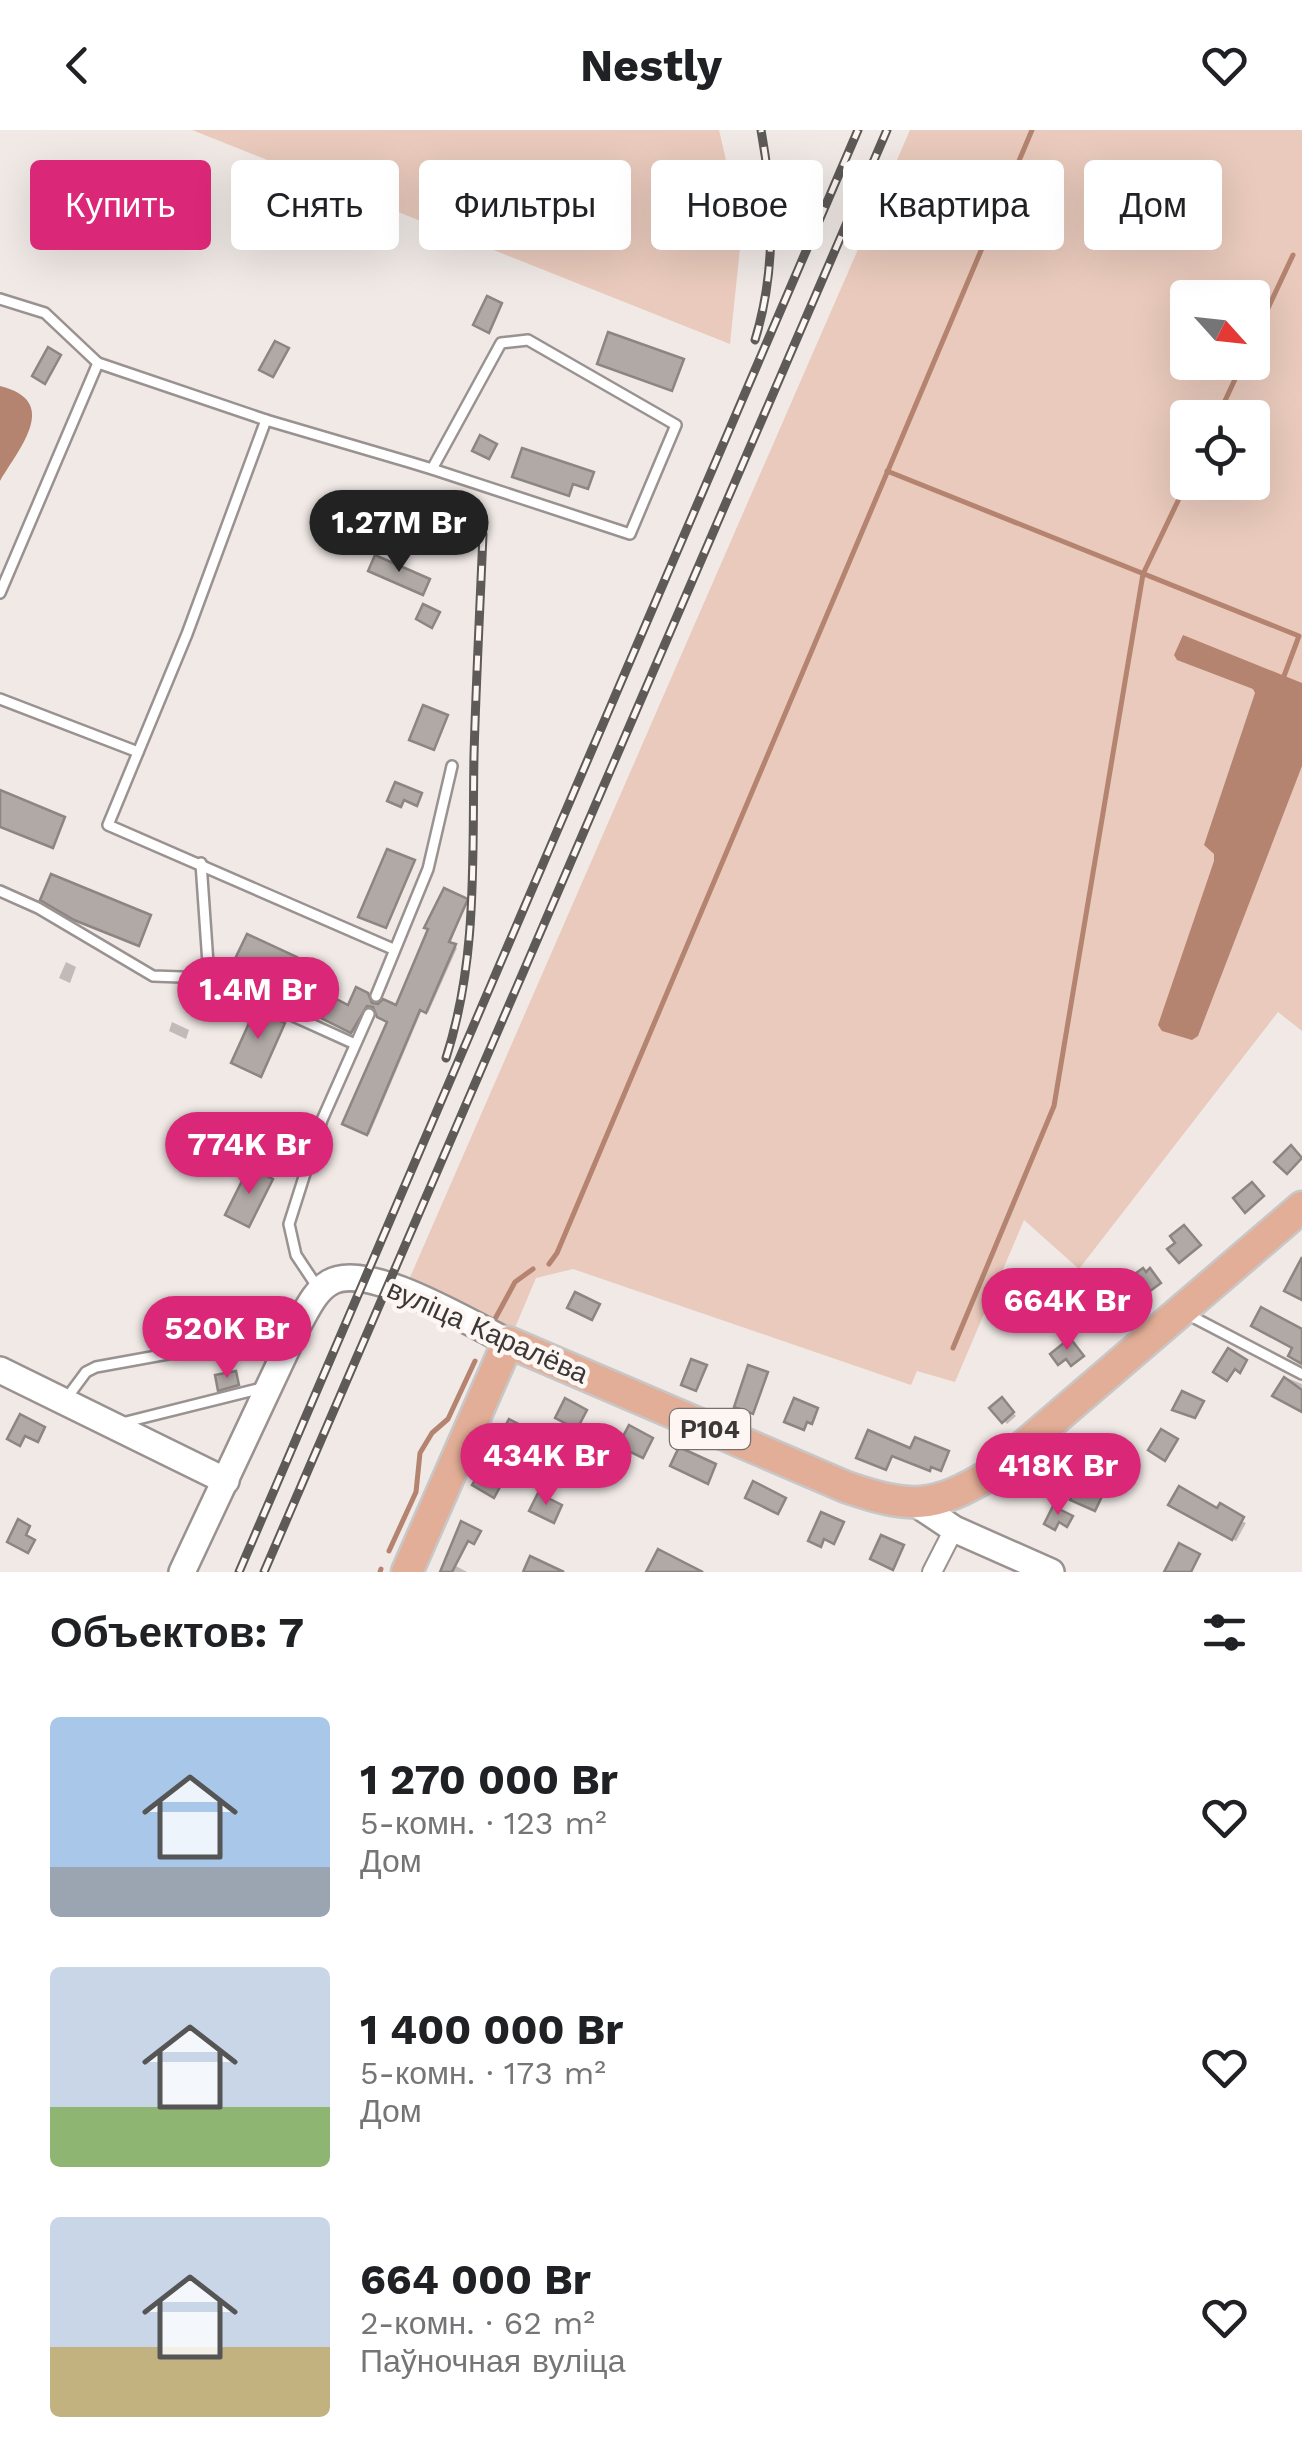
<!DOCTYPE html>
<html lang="ru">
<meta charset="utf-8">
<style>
body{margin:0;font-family:"Work Sans",sans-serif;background:#f2f2f2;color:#202124;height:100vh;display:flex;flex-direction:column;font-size:38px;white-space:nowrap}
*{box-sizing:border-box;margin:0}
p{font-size:32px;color:#757577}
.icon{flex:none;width:55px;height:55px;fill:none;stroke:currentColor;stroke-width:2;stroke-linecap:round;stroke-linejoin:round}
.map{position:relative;height:1442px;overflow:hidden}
.sheet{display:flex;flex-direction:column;background:#fff;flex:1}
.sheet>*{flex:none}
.hud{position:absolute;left:30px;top:30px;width:1242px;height:90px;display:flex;gap:20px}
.needle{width:65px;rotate:117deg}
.buttons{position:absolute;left:1170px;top:150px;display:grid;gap:20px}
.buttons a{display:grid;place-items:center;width:100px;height:100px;border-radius:10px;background:#fff;box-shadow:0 10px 40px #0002;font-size:50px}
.price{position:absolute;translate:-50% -85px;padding:0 22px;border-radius:35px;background:#db2777;color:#fff;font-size:32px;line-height:65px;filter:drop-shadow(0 2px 5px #0008)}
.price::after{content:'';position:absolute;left:50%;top:60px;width:30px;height:22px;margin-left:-15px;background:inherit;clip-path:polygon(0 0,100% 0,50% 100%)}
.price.selected{background:#222;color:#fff}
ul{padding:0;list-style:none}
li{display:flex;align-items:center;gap:30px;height:250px;padding:0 50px}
li span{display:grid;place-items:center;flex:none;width:280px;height:200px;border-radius:10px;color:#555}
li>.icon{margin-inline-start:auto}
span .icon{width:120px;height:120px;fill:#fffc;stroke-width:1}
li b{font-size:42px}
h2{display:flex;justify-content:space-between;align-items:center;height:120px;padding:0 50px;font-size:42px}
.tag{padding:0 35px;border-radius:10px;background:#fff;box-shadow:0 10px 40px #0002;font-size:35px;line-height:90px}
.tag.selected{background:#db2777;color:#fff}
header{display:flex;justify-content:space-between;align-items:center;height:130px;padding:0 50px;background:#fff;font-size:45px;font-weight:700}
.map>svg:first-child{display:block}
.green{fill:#e9cabc;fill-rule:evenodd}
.water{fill:#b48470}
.shadow{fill:#0003}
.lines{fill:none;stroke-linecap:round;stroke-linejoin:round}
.stream{stroke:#b48470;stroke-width:5}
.building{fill:#b0a9a6;stroke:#8c8582;stroke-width:2.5}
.lane-casing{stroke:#999290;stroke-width:14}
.street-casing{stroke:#999290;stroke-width:22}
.secondary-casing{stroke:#999290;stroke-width:30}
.primary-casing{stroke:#c8c7c7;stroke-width:35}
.lane{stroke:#fff;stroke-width:9}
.street{stroke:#fff;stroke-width:18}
.secondary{stroke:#fff;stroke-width:25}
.primary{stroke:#e3ae97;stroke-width:30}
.rail-casing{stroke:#5d5a58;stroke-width:9}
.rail{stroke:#fef6f3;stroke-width:5;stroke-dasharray:15;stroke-linecap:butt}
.labels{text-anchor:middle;stroke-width:9;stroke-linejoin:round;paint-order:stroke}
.shield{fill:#fef6f3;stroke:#76716f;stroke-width:2.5}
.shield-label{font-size:25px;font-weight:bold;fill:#3b3837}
.street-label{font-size:28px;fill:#3b3837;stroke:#fef6f3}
</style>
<header><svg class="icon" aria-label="back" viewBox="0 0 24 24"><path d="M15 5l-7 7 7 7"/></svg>Nestly<svg class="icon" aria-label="heart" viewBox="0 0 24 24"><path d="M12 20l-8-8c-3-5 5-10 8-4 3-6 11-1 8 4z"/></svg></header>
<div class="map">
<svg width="1302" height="1442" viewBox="0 0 1302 1442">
<rect width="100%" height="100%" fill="#f0e9e6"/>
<g class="green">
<polygon points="192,0 719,0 742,99 730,214"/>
<path d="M 910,0 L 1302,0 L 1302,901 L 1278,882 L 1079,1139 L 1024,1090 L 955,1252 L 917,1241 L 911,1255 L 573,1139 L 536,1148 L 514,1200 L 408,1152 ZM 1188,168 L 1252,168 L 1252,232 L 1188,232 ZM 1188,288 L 1252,288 L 1252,352 L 1188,352 Z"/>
</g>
<g class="water">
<path d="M 0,256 C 61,271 20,317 0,351 Z"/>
<polygon points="1183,505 1302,553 1302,636 1198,906 1192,910 1162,901 1158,895 1214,731 1214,724 1204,715 1255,563 1253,559 1177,530 1174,525"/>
</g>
<g class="shadow">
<polygon points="388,722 414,733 387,798 361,786"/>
<polygon points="467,771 450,814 457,818 428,883 422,880 369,1005 347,995 397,899 376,878 369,877 353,903 306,880 325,858 324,865 349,878 357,861 372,876 398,878"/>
<polygon points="66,832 76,837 70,853 59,848"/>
<polygon points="172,892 189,900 186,909 169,901"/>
<polygon points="1287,1248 1302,1254 1302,1279 1276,1266"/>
<polygon points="1001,1270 1016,1286 1007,1294 993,1278"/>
<polygon points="1174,1377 1218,1381 1246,1393 1236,1411"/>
<polygon points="463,1394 480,1404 475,1413 470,1410 456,1436 467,1442 442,1442"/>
</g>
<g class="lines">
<g class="stream">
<polyline points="1252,212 1293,125"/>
<polyline points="1217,288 1243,232"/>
<polyline points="887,341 1299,506 1284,546"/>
<polyline points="549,1134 557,1123 1032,0"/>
<polyline points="495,1189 515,1152 533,1139"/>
<polyline points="953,1218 1054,976 1143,444 1188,350"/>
<polyline points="389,1421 416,1362 420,1323 432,1303 448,1289 475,1231"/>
<polyline points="380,1442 381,1439"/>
</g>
</g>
<g class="building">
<polygon points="487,166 502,173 489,203 473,195"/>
<polygon points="608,202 684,229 672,261 597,234"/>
<polygon points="275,211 289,218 273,247 259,240"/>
<polygon points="48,217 61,225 45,254 32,246"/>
<polygon points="480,305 497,314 489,329 472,321"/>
<polygon points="522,318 594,342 588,359 573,354 569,366 512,347"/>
<polygon points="375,425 430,449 423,465 368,441"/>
<polygon points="423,474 440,482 432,498 416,489"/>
<polygon points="423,575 448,585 434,620 409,610"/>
<polygon points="395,652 422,663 417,676 404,670 401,677 387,671"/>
<polygon points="0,660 65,687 53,718 0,697"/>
<polygon points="387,719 415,730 386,798 358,787"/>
<polygon points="51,744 151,785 139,816 74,790 40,770"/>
<polygon points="444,758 468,769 449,812 456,814 426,883 420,880 367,1005 342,994 387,892 377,887 373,877 367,876 351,903 301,878 315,850 326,856 323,862 348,875 356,857 368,863 372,873 378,874 383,869 396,875 428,799 424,798"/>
<polygon points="247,804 297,827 284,856 233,833"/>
<polygon points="248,876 285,893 261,947 231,933 250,891 243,888"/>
<polygon points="1291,1015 1302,1028 1287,1044 1274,1032"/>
<polygon points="249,1037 273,1049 249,1097 225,1085"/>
<polygon points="1252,1052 1264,1066 1245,1083 1233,1068"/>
<polygon points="1184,1095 1201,1115 1179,1133 1167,1119 1175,1113 1170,1106"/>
<polygon points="1302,1127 1302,1170 1284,1161"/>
<polygon points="1143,1138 1146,1142 1150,1138 1161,1153 1142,1167 1131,1152 1135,1149 1132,1146"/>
<polygon points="575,1162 600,1174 592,1190 567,1178"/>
<polygon points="1110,1169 1122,1183 1105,1197 1093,1182"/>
<polygon points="1261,1177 1302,1199 1302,1234 1288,1226 1292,1218 1251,1196"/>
<polygon points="1070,1208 1084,1226 1071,1236 1066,1229 1058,1235 1050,1224"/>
<polygon points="1228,1218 1247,1230 1240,1243 1235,1239 1227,1251 1213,1242"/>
<polygon points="691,1229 707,1235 696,1261 681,1255"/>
<polygon points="748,1235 768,1242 753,1284 734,1277"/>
<polygon points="236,1241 239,1255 218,1261 215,1245"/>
<polygon points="1284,1247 1302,1260 1302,1282 1272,1266"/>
<polygon points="1182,1261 1204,1271 1195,1288 1172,1280"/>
<polygon points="1002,1267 1014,1282 1002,1293 989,1278"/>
<polygon points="565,1268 587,1280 577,1299 555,1288"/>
<polygon points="794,1268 818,1278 812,1294 807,1292 804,1300 784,1292"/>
<polygon points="20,1284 45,1297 38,1312 25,1306 20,1316 7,1309"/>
<polygon points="509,1289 534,1302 528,1314 519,1309 515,1316 499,1308"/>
<polygon points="629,1295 653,1308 643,1328 618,1316"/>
<polygon points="1161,1299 1178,1309 1165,1331 1148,1320"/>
<polygon points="868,1300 910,1318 915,1307 949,1321 941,1341 931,1337 930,1341 892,1326 886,1340 856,1328"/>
<polygon points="1098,1315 1120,1328 1095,1381 1070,1370"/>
<polygon points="679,1317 716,1334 708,1354 670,1336"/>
<polygon points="483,1337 497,1345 493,1350 501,1355 494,1368 472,1355"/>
<polygon points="753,1351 786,1368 778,1384 745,1368"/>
<polygon points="1179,1356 1217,1378 1220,1373 1244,1387 1232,1410 1168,1375"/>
<polygon points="538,1363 562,1375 554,1393 529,1381"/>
<polygon points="1053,1376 1073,1386 1067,1397 1059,1392 1055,1400 1044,1394"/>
<polygon points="821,1382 844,1392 834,1414 824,1409 821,1417 808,1411"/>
<polygon points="18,1389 30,1396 26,1405 35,1410 28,1423 7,1412"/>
<polygon points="461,1391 481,1401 474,1414 468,1411 452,1442 440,1442"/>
<polygon points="881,1405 904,1415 893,1440 870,1429"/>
<polygon points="1179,1413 1200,1424 1191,1442 1164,1442"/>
<polygon points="658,1419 703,1442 646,1442"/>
<polygon points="530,1426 564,1442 523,1442"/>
</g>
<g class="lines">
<defs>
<g id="lane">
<polyline points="0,169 45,183 98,233"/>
<polyline points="0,463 98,233 266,290"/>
<polyline points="0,569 138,622"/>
<polyline points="201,733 209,848 355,914"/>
<polyline points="0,761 38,778 153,846 209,848"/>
<polyline points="393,819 108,695 187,504 266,290 409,332 432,339 630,404 676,295 528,210 501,213 432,339"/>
<polyline points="376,866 428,739 452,636"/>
<polyline points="318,1158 296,1125 289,1094 322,990 369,884"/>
<polyline points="1185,1183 1302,1244"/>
<polyline points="66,1269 86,1242 96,1237 212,1216"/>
<polyline points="122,1293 262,1258"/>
</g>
<polyline id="street" points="932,1442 954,1399"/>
<g id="secondary">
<polyline points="0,1240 226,1351"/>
<polyline points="915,1373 954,1399 1051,1442"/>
<path d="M 182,1442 L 297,1197 C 306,1182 314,1162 329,1153 C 365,1129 471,1194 508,1212"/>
</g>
<path id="primary" d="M 407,1442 L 508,1212 L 846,1357 C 910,1379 933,1379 991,1344 L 1302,1077"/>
</defs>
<use href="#lane" class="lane-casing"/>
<use href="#street" class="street-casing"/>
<use href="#secondary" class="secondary-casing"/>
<use href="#primary" class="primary-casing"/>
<use href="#lane" class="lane"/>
<use href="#street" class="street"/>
<use href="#secondary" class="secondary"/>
<use href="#primary" class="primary"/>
<defs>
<g id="rail">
<path d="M 755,210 C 776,141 774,71 761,0"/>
<path d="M 446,928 C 478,829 472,728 474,625 C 476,552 480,478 483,404"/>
<polyline points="239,1442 858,0"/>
<polyline points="264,1442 887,0"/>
</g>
</defs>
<use href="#rail" class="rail-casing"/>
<use href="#rail" class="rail"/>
</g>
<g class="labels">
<rect class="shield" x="670" y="1279" width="80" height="40" rx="8"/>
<g class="shield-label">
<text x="710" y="1308">Р104</text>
</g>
<g class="street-label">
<text transform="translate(488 1201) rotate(24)" y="10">вуліца Каралёва</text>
</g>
</g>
</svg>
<div class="buttons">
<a><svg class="needle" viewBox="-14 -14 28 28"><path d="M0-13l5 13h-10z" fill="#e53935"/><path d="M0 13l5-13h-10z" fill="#757577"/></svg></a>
<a><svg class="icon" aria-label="locate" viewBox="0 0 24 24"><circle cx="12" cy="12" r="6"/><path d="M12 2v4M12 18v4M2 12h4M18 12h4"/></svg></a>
</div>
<b class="price selected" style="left:399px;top:445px">1.27M Br</b>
<b class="price" style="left:258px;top:912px">1.4M Br</b>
<b class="price" style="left:249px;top:1067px">774K Br</b>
<b class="price" style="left:1067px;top:1223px">664K Br</b>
<b class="price" style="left:227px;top:1251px">520K Br</b>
<b class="price" style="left:546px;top:1378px">434K Br</b>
<b class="price" style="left:1058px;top:1388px">418K Br</b>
<div class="hud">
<a class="tag selected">Купить</a>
<a class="tag">Снять</a>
<a class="tag">Фильтры</a>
<a class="tag">Новое</a>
<a class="tag">Квартира</a>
<a class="tag">Дом</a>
</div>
</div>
<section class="sheet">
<h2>Объектов: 7<svg class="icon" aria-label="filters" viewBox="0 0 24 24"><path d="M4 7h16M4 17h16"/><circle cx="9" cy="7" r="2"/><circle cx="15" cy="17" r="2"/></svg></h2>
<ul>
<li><span style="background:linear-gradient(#a9c7e8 75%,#9aa5b1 0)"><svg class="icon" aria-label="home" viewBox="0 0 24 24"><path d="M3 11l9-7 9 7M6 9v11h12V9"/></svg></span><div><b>1 270 000 Br</b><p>5-комн. · 123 m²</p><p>Дом</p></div><svg class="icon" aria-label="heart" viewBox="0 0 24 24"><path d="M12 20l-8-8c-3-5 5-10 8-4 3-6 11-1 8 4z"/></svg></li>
<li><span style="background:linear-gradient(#c9d6e8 70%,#8fb573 0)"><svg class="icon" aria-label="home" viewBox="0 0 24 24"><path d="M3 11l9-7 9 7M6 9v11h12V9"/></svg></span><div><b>1 400 000 Br</b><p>5-комн. · 173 m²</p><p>Дом</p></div><svg class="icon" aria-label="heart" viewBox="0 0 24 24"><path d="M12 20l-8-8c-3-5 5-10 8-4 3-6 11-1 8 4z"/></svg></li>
<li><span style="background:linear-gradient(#c9d6e8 65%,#c2b280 0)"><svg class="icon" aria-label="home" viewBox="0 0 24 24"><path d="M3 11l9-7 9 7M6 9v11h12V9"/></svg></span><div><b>664 000 Br</b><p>2-комн. · 62 m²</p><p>Паўночная вуліца</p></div><svg class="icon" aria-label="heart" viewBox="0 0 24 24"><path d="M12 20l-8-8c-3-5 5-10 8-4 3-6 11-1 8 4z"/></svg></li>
</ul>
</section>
